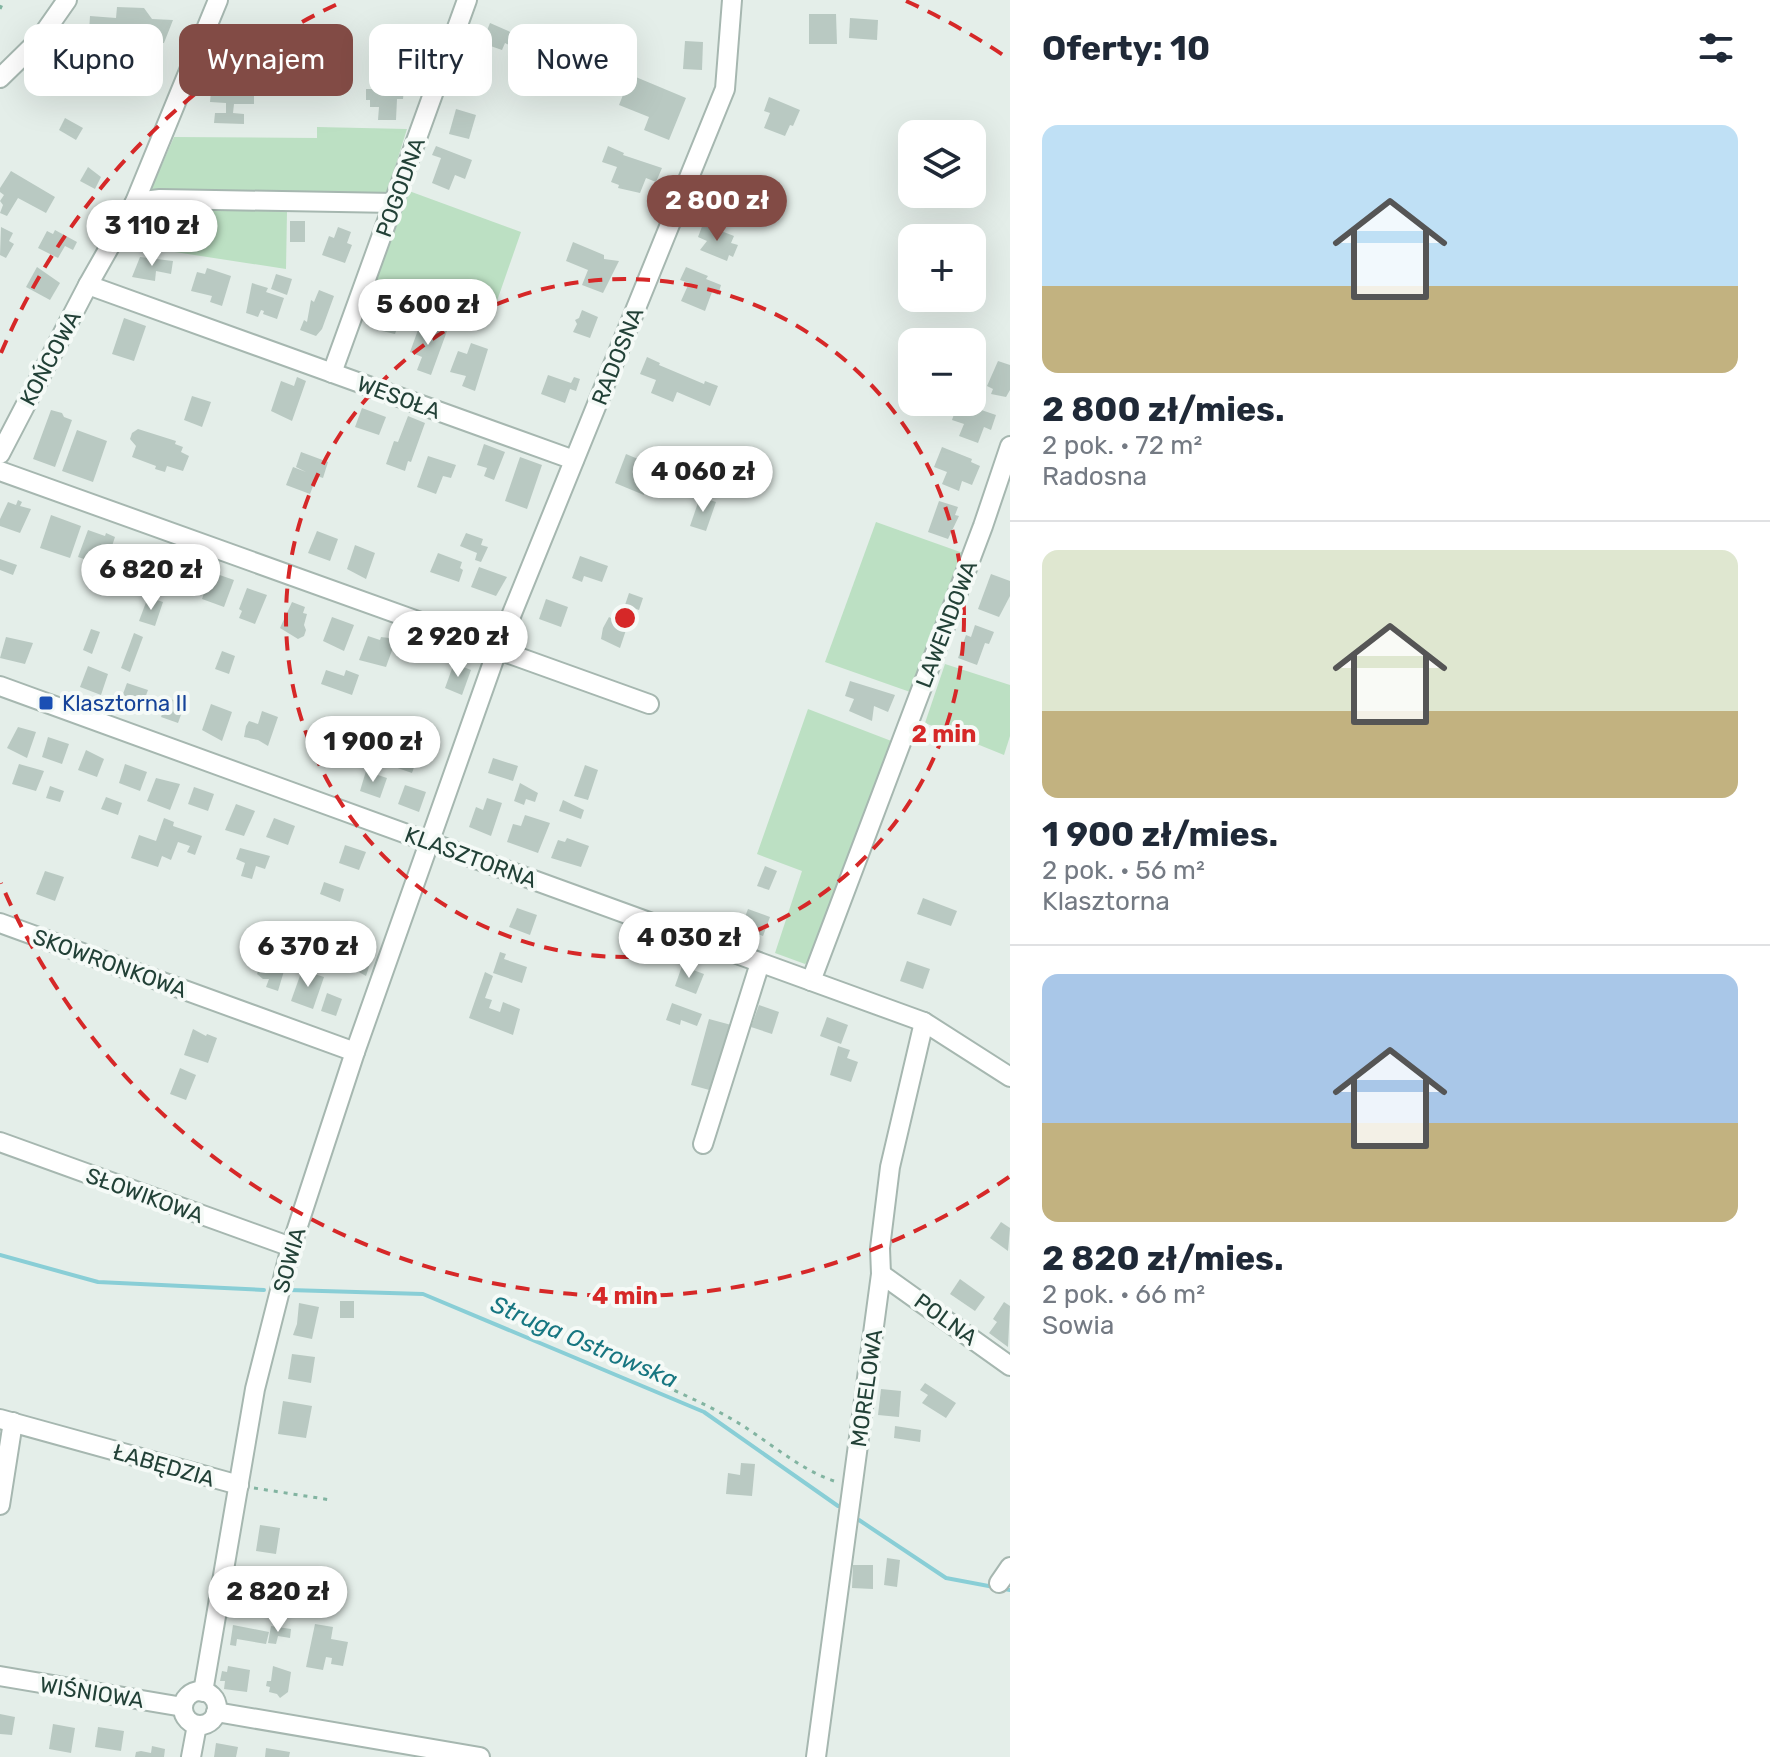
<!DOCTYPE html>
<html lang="pl">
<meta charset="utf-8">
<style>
body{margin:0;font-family:Rubik,sans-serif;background:#f6f6f7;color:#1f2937;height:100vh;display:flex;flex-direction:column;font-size:30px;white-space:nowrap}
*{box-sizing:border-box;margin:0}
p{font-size:26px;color:#747a83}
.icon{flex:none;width:44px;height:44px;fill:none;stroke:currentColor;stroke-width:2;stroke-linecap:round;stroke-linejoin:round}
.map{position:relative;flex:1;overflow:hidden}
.sheet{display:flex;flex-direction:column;background:#fff;width:760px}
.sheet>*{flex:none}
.guide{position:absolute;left:24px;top:24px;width:760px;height:72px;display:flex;gap:16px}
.buttons{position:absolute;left:898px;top:120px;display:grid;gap:16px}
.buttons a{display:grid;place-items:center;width:88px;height:88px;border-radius:16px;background:#fff;box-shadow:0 8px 32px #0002;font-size:40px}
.price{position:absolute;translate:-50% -68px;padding:0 18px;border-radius:28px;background:#fff;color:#222;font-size:26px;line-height:52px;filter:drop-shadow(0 2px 4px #0008)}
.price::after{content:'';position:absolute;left:50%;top:48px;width:24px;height:18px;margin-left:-12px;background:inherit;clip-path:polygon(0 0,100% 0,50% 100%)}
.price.current{background:#824b45;color:#fff}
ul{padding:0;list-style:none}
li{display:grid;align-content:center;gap:16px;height:424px;padding:0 32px}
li+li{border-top:2px solid #e0e1e3}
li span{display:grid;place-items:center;height:248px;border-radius:16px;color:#555}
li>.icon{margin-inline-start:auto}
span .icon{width:144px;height:144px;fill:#fffc;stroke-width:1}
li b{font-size:34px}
h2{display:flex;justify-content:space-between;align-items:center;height:96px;padding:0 32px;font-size:34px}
.tag{padding:0 28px;border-radius:16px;background:#fff;box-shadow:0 8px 32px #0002;font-size:28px;line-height:72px}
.tag.current{background:#824b45;color:#fff}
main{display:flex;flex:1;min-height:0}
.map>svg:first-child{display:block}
.green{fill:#bce0c3}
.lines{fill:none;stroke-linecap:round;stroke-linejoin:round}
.stream{stroke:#89ced6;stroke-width:4}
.building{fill:#b9c9c2}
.minor-casing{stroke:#a6b7b0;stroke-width:22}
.path{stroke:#82b4a1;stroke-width:3;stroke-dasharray:4 6;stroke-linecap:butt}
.minor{stroke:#fff;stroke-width:18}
.ring{fill:none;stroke:#d62828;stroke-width:4;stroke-dasharray:14 10}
.transit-dot{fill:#1a4fb4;stroke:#f5faf7;stroke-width:3}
.labels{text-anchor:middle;stroke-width:8;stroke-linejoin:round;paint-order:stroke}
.street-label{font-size:22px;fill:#224137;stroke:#f5faf7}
.transit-label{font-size:22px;fill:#164399;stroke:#f5faf7;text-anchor:start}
.water-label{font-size:24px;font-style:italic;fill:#177681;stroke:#f5faf7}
.centre{fill:#d62828;stroke:#f5faf7;stroke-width:4}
.ring-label{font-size:24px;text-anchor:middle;font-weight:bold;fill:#d62828;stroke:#f5faf7;stroke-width:8;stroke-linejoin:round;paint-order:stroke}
</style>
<main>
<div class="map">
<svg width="1010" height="1757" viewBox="0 0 1010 1757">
<rect width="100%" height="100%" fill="#e4eee9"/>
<g class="green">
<polygon points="317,127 407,129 386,196 149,194 174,137 317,138"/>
<polygon points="409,191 521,232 490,321 376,280"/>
<polygon points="164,207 287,211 286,269 129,245 145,214"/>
<polygon points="876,522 963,553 913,693 825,662"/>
<polygon points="945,664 1010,685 1010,736 1004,755 925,723"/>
<polygon points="808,709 894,742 811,959 805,964 775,953 802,871 757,854"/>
</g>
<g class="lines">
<g class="stream">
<polyline points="0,1255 98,1282 264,1290"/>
<polyline points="289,1290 423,1294 704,1412 838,1506"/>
<polyline points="859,1520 946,1578 1010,1590"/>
</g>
</g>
<g class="building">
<polygon points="117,7 144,8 152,19 173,20 164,43 151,43 148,61 125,59 125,44 91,40 88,46 90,16 116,18"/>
<polygon points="809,14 836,14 837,44 809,44"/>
<polygon points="850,18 878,20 877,40 849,38"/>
<polygon points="490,23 515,34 511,46 505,43 502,50 482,43"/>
<polygon points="685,41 703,42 702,70 683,69"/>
<polygon points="631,75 686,98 669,140 644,130 649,117 619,105"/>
<polygon points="366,89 404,89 403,99 397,99 396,120 378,120 379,107 370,107 370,100 366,100"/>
<polygon points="211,91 254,93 254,104 234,104 233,113 244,114 244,124 214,123 215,113 226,113 226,103 210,102"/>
<polygon points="769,97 800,110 793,126 790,125 785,136 764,128 770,113 764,111"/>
<polygon points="456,109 476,115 469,139 449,134"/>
<polygon points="65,118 83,128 76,140 59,130"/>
<polygon points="436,146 472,160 465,179 455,175 449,190 432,183 441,158 432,155"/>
<polygon points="608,146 624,153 623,155 662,168 656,182 646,178 640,193 618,188 619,185 611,182 617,167 602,162"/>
<polygon points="88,167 101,177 95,189 80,181"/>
<polygon points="11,171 55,197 46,213 18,198 7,216 0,213 3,205 0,201 4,195 0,192 0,188"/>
<polygon points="717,177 730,183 728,188 746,195 738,212 734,211 730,216 715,208 721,193 712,190"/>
<rect x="290" y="221" width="15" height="21"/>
<polygon points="703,224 734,236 731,243 738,245 733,257 729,255 727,261 700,250 707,241 698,237"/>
<polygon points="1,227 13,233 9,241 14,244 6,258 0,255"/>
<polygon points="338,227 351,232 347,243 352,245 345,263 322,255 329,236 334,238"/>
<polygon points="55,230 77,242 73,250 65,246 58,258 38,248 47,231 53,234"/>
<polygon points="573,242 604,255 604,259 619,261 603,293 582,285 588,270 566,261"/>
<polygon points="140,257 173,261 171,274 156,271 155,281 132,277"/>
<polygon points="37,267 60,283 50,300 26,287"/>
<polygon points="686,267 708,276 706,279 721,285 718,295 712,292 705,311 681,301 689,283 680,280"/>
<polygon points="207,268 231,276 222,306 210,302 212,296 191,291 197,272 205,274"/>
<polygon points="276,274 292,279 287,295 271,289"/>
<polygon points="252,283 268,288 266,292 284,298 277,319 263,314 264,311 261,310 258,317 246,313"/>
<polygon points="319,290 334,296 322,329 316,336 300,330 304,320 307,322 311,300 314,302"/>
<polygon points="391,294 405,299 400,310 403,311 395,334 382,331 376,327 384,304 387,306"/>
<polygon points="582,310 598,317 590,338 573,332 577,324 575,320 579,318"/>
<polygon points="124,318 146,326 134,361 112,354"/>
<polygon points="428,324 447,331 431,375 417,370 422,357 410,352 418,330 425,333"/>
<polygon points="471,343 488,349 475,391 462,386 466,376 450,372 458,351 467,354"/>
<polygon points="647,357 660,363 659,365 704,384 705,381 718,386 710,406 677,392 673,402 651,393 656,380 640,374"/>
<polygon points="998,361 1010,365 1010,390 1006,397 991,394 993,389 987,386"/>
<polygon points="548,375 571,383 574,377 580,379 576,391 570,389 565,403 541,394"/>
<polygon points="297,377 306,381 292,421 271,411 281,381 294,386"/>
<polygon points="192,396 211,402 202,427 184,420"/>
<polygon points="958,402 996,415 991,430 984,427 978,443 959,436 964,424 952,420"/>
<polygon points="362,408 386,417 379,435 355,427"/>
<polygon points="51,410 62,413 64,417 72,420 55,467 33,459"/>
<polygon points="408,416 425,423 411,462 408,461 405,471 386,464 394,441 398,442"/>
<polygon points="138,429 176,441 175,444 183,447 181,452 189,456 183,471 167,466 165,472 155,469 156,466 132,457 136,446 130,439 132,433"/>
<polygon points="77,430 107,441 93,482 62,471"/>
<polygon points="484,444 505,452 494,480 484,476 487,468 477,465"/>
<polygon points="942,447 972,459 971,462 980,466 972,485 962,481 959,491 942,484 947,472 934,467"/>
<polygon points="301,452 328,462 323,478 317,476 310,494 286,485 293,467 306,472 296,467"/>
<polygon points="626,454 655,466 644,495 615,483"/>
<polygon points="428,456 456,465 451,478 443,476 436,494 417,487"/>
<polygon points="520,457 542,465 527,509 505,501"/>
<polygon points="700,497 716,502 706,531 690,526"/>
<polygon points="18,500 22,502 20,506 31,509 20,533 0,526 0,519 8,502 16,505"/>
<polygon points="939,501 958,507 955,515 959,516 948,539 928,532"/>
<polygon points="51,515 81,526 70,558 40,548"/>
<polygon points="88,530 105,536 106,533 115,537 107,561 95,556 93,562 78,557"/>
<polygon points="317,531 338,539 330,561 308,553"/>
<polygon points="466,533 483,539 481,545 488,547 481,562 475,560 477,553 460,546"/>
<polygon points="139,544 149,546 155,550 148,570 129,563 127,568 120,565 128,546 137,548"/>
<polygon points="355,545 375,553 366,579 347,569"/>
<polygon points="438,553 462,562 460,568 463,570 459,582 430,572"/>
<polygon points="580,556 608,566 602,582 584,576 582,582 572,578"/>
<polygon points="170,558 195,567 185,594 160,585"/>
<polygon points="0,559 17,565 13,575 0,570"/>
<polygon points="479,567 507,577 496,596 471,587"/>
<polygon points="211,572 234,580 224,607 202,599"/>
<polygon points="991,574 1010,581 1010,596 999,617 978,609"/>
<polygon points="247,588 267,595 255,624 239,618 242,611 239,609"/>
<polygon points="629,593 643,598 639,610 625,605"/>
<polygon points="148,597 163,602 155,626 139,621"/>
<polygon points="546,599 568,607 561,627 539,619"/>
<polygon points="292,602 305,607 303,613 307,614 304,625 306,630 304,636 298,639 280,628"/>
<polygon points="332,617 354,625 344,651 323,641"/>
<polygon points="609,617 627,627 620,648 601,639 603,628"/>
<polygon points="975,625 994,632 989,644 985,643 977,665 958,658 966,635 971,637"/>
<polygon points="91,629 100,632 92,654 83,650"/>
<polygon points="134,633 143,637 130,672 121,668"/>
<polygon points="368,636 380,640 381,637 389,638 395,642 386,667 359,660"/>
<polygon points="6,637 33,643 25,664 0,658"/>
<polygon points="222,651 235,656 229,674 215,669"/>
<polygon points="454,663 471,670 462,695 445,688"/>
<polygon points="88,666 108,674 101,695 80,687"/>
<polygon points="326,670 344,676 346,670 359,675 352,695 321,684"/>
<polygon points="850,681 895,695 888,712 874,706 872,721 849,711 854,699 845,696"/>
<polygon points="127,683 148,690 141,709 120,702"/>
<polygon points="168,698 185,704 178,723 161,717"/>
<polygon points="211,704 232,712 222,741 202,730"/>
<polygon points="262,711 278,717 268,746 258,740 244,737 246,726 249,721 258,724"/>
<polygon points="18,727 36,732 27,758 7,748"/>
<polygon points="48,737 69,744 62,764 42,757"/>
<polygon points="411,741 422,745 412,773 389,765 395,749 407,753"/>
<polygon points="86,750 104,759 97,777 78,770"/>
<polygon points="493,758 518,766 513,781 488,773"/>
<polygon points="19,764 44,771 36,791 12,784"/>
<polygon points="125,764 147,772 140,791 119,783"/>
<polygon points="585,765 598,770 588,800 574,796"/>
<polygon points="366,771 387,778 380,798 360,791"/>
<polygon points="156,778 180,784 170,810 147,801"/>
<polygon points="520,783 538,793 535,802 526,799 524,805 514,801"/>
<polygon points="405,785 426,792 419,812 398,804"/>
<polygon points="50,786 64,791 60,802 46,798"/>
<polygon points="194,787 214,794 208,811 188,804"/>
<polygon points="106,797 122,803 118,815 101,809"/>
<polygon points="487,798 502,803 491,836 469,827 476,807 483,810"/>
<polygon points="563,800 584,810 581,819 559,811"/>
<polygon points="236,804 255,811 244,836 225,830"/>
<polygon points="525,815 550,823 538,853 507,842 513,824 521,826"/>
<polygon points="164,818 174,822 173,826 202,836 195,855 187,852 190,846 178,842 171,860 162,856 158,867 131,858 139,835 156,841"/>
<polygon points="274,818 295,826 288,845 266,837"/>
<polygon points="567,838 589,846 581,867 551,858 558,840 565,842"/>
<polygon points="345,845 366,852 359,870 339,863"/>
<polygon points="240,848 270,856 265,869 256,866 252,879 241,876 245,863 236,859"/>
<polygon points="765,866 777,871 769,890 757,886"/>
<polygon points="45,871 64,877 55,901 36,894"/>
<polygon points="324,882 344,889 340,902 320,894"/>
<polygon points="923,898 957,911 951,926 917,914"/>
<polygon points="517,908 537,915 530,935 509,927"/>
<polygon points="748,909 770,917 763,936 741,928"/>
<polygon points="355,939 364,939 376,946 366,976 346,965"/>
<polygon points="277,945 289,954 278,991 266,987 269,979 263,979 257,974 267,946 273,948"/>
<polygon points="500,952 506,954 504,959 527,967 522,983 493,973"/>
<polygon points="907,961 930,969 923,989 900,981"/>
<polygon points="682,966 704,974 696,994 675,986"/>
<polygon points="302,970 324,977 313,1009 291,1001"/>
<polygon points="485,972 493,976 485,998 492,1000 489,1008 500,1012 503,1002 520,1009 513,1035 469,1018"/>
<polygon points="327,993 342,999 336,1016 321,1011"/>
<polygon points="672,1003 702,1014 697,1026 681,1020 680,1025 666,1020"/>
<polygon points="759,1005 779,1012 772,1034 751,1027"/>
<polygon points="827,1017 848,1025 841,1044 820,1036"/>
<polygon points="709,1019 735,1026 713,1091 691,1085"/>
<polygon points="193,1029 206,1036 207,1034 217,1038 208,1063 184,1055"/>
<polygon points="838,1046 850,1050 847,1058 858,1062 851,1082 830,1075"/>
<polygon points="180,1068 196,1075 186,1100 170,1094"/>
<polygon points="1001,1222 1010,1228 1008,1251 990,1238"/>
<polygon points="960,1279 985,1297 975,1311 950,1294"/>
<rect x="340" y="1301" width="14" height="17"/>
<polygon points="1004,1302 1010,1306 1008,1347 989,1333 997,1322 993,1319"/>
<polygon points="299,1303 319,1307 312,1339 293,1335 297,1324"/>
<polygon points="292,1354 315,1357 311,1383 288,1379"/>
<polygon points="925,1383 956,1403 946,1418 922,1403 928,1395 920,1390"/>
<polygon points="881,1389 901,1391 899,1417 878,1415"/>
<polygon points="283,1401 312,1406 306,1438 278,1434"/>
<polygon points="895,1426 921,1430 920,1442 894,1438"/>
<polygon points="741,1463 755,1464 752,1496 726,1494 728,1473 740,1475"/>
<polygon points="260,1525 280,1528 276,1554 256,1551"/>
<polygon points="887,1558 900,1560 897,1587 884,1585"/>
<polygon points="853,1565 873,1565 873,1589 852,1588"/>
<polygon points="254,1566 274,1570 268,1606 247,1602"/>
<polygon points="315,1624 333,1627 331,1639 348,1642 343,1666 331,1664 332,1658 326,1657 323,1670 306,1667"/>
<polygon points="233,1625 269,1632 266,1644 237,1639 236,1646 230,1645"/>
<polygon points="271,1626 291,1629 290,1638 278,1636 276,1644 268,1643"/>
<polygon points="228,1666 250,1670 247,1692 224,1689 225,1681 220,1681 222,1671 227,1672"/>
<polygon points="273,1666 291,1672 288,1692 280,1698 277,1694 269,1692 270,1687 266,1686 267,1681 271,1681"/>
<polygon points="0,1714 15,1717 12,1735 0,1734"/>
<polygon points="53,1724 75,1728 71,1753 49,1749"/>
<polygon points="98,1727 124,1731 121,1751 95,1747"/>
<polygon points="216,1743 238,1747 236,1757 214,1757"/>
<polygon points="152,1746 165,1749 164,1757 135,1757 136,1752 141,1751 151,1753"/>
<polygon points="266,1748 290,1752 289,1757 265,1757"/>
</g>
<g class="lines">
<defs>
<g id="minor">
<polyline points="0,78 39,40 67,0"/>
<polyline points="135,202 160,199 395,203"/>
<polyline points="88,285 574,460"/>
<polyline points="332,373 467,0"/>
<polyline points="0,454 88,285 135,202 218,0"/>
<polyline points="0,471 649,704"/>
<polyline points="0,686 924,1022 1010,1077"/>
<polyline points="0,923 355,1052"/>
<polyline points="811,981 983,526 1010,446"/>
<polyline points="0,1142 291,1247"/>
<polyline points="703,1144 760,963"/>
<polyline points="881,1274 1010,1366"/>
<polyline points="0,1419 239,1485"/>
<polyline points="0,1505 13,1422"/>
<polyline points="999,1583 1010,1567"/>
<polyline points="0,1676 183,1707"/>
<circle cx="200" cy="1708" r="17"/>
<polyline points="203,1692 255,1389 291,1247 355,1052 498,648 725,89 732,0"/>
<polyline points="216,1712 480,1757"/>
<polyline points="191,1757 197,1725"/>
<polyline points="816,1757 881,1274 880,1248 890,1167 924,1022"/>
</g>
</defs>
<use href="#minor" class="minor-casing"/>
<g class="path">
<polyline points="0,9 4,0"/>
<path d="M 610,1363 C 652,1381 696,1398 735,1421 C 769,1441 799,1470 837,1482"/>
<polyline points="254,1488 331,1500"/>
</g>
<use href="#minor" class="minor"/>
</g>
<g class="ring">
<circle cx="625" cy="618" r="339"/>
<path d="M1009 1177A678 678 0 0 1 1 883M1 353A678 678 0 0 1 344 1M906 1A678 678 0 0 1 1009 59"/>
</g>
<rect class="transit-dot" x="38" y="695" width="16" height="16" rx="4"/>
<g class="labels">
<g class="street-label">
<text transform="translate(400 187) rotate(-70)" y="8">POGODNA</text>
<text transform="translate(617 356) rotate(-68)" y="8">RADOSNA</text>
<text transform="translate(50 358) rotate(-62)" y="8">KOŃCOWA</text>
<text transform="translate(399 397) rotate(20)" y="8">WESOŁA</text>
<text transform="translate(946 624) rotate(-69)" y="8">LAWENDOWA</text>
<text transform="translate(471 857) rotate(20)" y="8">KLASZTORNA</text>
<text transform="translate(110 963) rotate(20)" y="8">SKOWRONKOWA</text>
<text transform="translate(145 1195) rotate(20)" y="8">SŁOWIKOWA</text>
<text transform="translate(289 1260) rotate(-74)" y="8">SOWIA</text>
<text transform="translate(946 1319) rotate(36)" y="8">POLNA</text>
<text transform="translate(866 1388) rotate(-82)" y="8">MORELOWA</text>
<text transform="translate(164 1465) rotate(16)" y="8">ŁABĘDZIA</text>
<text transform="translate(92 1692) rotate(9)" y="8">WIŚNIOWA</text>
</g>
<g class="transit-label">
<text x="62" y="711">Klasztorna II</text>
</g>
<g class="water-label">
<text transform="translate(584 1342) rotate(23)" y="8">Struga Ostrowska</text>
</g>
</g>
<circle cx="625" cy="618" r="12" class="centre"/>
<g class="ring-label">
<text x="944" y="742">2 min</text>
<text x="625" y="1304">4 min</text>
</g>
</svg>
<div class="buttons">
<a><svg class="icon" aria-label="layers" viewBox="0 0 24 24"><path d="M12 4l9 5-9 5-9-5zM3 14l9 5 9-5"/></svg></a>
<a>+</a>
<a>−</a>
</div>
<b class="price current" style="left:717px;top:243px">2 800 zł</b>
<b class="price" style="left:152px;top:268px">3 110 zł</b>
<b class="price" style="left:428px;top:347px">5 600 zł</b>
<b class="price" style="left:703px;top:514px">4 060 zł</b>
<b class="price" style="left:151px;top:612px">6 820 zł</b>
<b class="price" style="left:458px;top:679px">2 920 zł</b>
<b class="price" style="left:373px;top:784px">1 900 zł</b>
<b class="price" style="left:689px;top:980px">4 030 zł</b>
<b class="price" style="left:308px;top:989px">6 370 zł</b>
<b class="price" style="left:278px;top:1634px">2 820 zł</b>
<div class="guide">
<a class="tag">Kupno</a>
<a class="tag current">Wynajem</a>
<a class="tag">Filtry</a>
<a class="tag">Nowe</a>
</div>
</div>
<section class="sheet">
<h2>Oferty: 10<svg class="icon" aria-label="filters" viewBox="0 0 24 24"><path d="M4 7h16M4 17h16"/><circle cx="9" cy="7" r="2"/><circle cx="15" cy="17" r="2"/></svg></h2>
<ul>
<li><span style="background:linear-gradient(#bfe0f5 65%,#c2b280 0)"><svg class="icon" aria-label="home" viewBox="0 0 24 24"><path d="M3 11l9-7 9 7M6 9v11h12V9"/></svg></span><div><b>2 800 zł/mies.</b><p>2 pok. · 72 m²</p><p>Radosna</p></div></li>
<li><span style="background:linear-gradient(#dfe7d0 65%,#c2b280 0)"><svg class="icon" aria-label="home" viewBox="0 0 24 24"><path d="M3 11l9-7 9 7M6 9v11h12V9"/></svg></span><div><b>1 900 zł/mies.</b><p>2 pok. · 56 m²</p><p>Klasztorna</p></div></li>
<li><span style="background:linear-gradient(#a9c7e8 60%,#c2b280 0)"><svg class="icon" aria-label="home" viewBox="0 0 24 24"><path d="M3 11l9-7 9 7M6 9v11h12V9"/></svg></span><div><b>2 820 zł/mies.</b><p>2 pok. · 66 m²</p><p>Sowia</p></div></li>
</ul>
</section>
</main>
